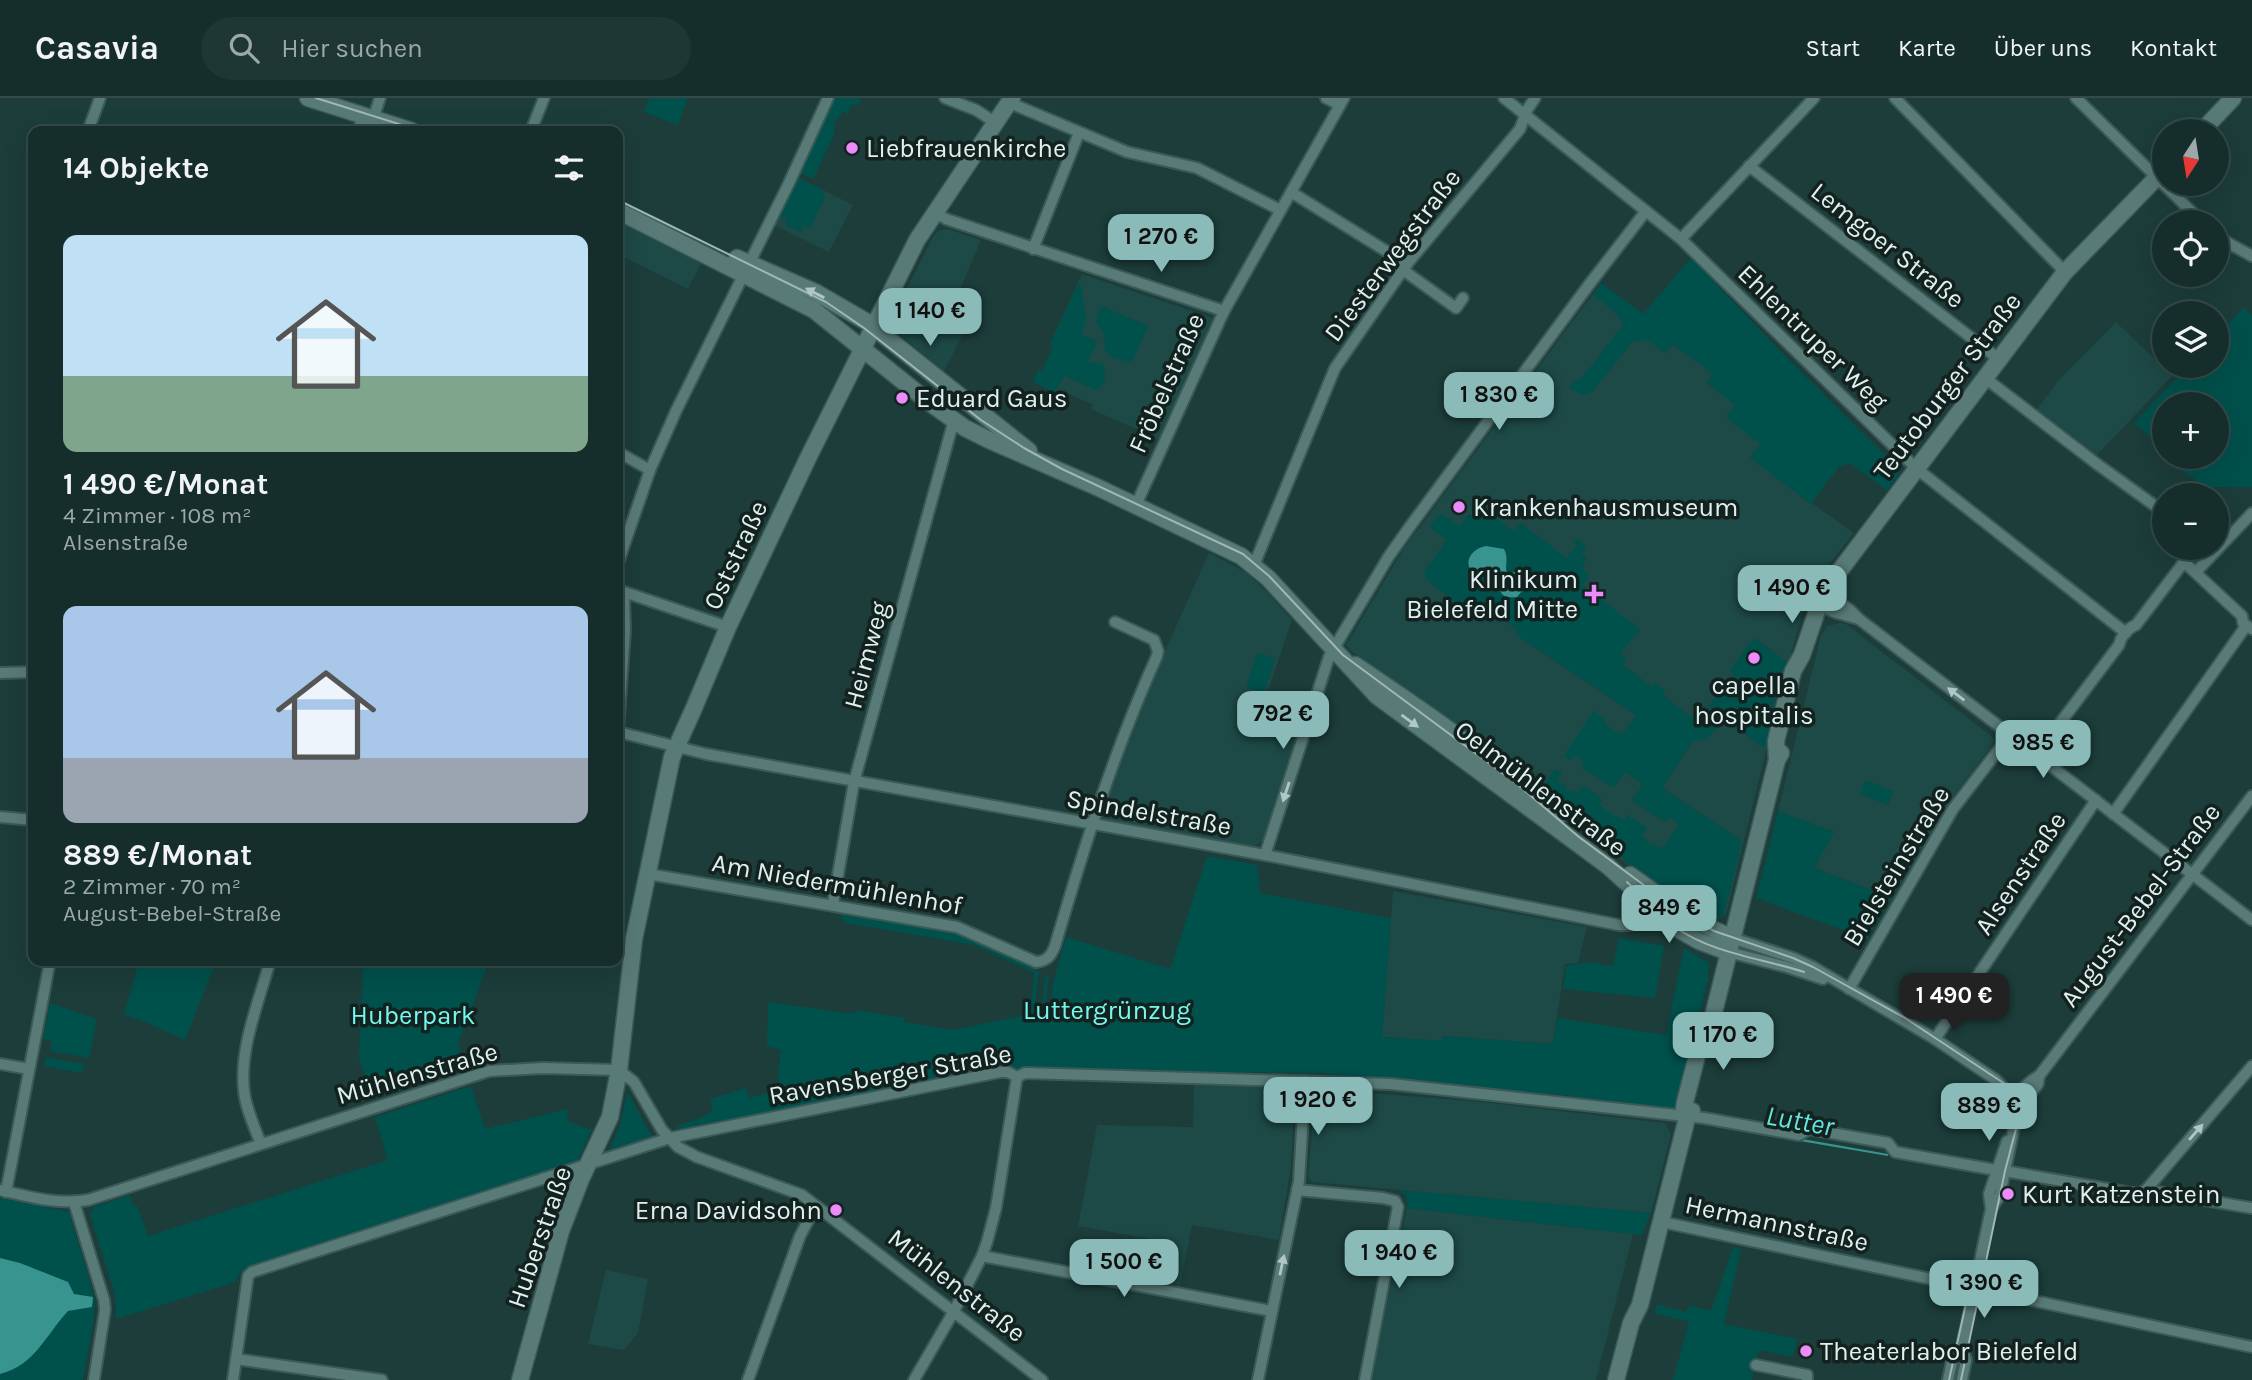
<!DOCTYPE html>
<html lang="de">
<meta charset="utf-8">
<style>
body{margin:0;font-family:Karla,sans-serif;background:#1e3634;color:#f1f3f6;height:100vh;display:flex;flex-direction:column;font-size:26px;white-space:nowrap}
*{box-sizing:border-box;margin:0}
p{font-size:23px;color:#9da8a9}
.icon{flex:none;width:38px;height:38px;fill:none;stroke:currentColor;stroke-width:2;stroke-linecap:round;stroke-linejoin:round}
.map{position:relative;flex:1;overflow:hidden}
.panel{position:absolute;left:28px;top:28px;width:595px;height:840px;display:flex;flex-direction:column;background:#152e2c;border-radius:14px;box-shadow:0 7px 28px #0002,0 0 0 2px #344a48}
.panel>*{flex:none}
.needle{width:46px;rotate:192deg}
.buttons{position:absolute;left:2152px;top:21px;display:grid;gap:14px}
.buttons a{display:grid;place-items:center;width:77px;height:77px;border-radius:50%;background:#152e2c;box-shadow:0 7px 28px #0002,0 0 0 2px #344a48;font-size:35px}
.price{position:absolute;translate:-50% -60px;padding:0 16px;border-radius:14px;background:#8bbbb9;color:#111;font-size:23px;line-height:46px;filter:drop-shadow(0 2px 4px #0008)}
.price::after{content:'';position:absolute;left:50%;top:42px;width:21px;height:16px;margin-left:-10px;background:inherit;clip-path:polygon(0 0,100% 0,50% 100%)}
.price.on{background:#222;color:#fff}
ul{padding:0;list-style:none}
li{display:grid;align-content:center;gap:14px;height:371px;padding:0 35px}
li span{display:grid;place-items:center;height:217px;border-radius:14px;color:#555}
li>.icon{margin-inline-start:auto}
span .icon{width:126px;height:126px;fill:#fffc;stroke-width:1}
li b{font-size:30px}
h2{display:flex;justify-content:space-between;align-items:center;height:84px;padding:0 35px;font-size:30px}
header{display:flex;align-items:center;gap:42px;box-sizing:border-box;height:98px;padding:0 35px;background:#152e2c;border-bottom:2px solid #344a48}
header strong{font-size:33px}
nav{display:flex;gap:38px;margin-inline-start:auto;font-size:24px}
.search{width:490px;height:63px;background:#1e3634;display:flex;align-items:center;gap:18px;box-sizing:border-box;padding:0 24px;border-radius:38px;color:#9da8a9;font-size:26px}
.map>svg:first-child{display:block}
.built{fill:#1d4946}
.green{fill:#00504c}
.water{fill:#38948e}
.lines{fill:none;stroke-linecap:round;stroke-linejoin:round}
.street-casing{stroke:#3b5957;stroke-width:14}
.secondary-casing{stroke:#3b5957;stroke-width:19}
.street{stroke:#597b77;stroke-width:10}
.secondary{stroke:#597b77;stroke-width:16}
.tram{stroke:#a0b7b4;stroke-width:2}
.oneway{fill:#b0c8c5}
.poi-dot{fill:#ec8cfb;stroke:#13211f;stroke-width:2.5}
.labels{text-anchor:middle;stroke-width:7;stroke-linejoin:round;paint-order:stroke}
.poi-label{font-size:26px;fill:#dff1ef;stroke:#13211f;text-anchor:start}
.street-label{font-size:26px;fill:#dff1ef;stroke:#13211f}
.park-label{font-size:26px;fill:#74f7ec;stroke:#13211f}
.water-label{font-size:28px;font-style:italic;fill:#62e7dd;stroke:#13211f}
</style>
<header>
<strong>Casavia</strong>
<div class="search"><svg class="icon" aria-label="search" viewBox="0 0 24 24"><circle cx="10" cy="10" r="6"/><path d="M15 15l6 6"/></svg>Hier suchen</div>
<nav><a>Start</a><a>Karte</a><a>Über uns</a><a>Kontakt</a></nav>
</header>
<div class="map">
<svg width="2252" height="1282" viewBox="0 0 2252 1282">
<rect width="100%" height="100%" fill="#1c3d3a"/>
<g class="built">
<polygon points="795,78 853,107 829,154 772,126"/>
<polygon points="624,126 701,165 688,191 618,156 618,138"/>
<polygon points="948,131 981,142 953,208 972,218 944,273 899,236 895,228 895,219 896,212 934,137 940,132"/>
<polygon points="1691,160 1779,252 1895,367 1899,376 1887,392 1848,364 1843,368 1840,367 1812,405 1854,435 1822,475 1801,519 1789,564 1781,578 1770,627 1767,649 1726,816 1716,823 1624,764 1576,726 1540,693 1541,692 1469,641 1350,552 1346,547 1404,450 1601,185 1643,216"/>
<polygon points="1082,176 1213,220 1158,341 1091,311 1093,307 1058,291 1055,295 1033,284 1038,272 1042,273 1053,248 1050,246"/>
<polygon points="2116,224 2172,278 2097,357 2037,311 2059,282"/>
<polygon points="1209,455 1247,475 1269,496 1292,522 1259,619 1298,632 1263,743 1253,749 1104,722 1100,714 1142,604"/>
<polygon points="1840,525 1846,526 1995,641 1995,643 1946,708 1891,802 1876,794 1814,770 1833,734 1778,713 1821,537 1828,528"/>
<polygon points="1393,793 1587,829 1578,865 1565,866 1553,946 1443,938 1442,943 1382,939"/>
<polygon points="1194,987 1295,989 1291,1068 1279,1142 1192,1127 1180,1188 1161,1184 1168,1144 1078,1128 1097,1027 1193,1029"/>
<polygon points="1316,991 1473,1003 1665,1025 1671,1036 1651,1115 1312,1084 1308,1078"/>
<polygon points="1407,1110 1633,1136 1596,1282 1371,1282"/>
<polygon points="606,1172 648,1181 638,1235 624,1252 588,1246"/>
</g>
<g class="green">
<polygon points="649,0 688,0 678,27 644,14"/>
<polygon points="832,0 861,0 858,8 852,6 848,15 843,14 834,25 834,37 813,81 802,76 800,71"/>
<polygon points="795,78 821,91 825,99 810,130 804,128 801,134 785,127 787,121 776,116"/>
<path d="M 1691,160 L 1779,252 L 1895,367 L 1899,376 L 1887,392 L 1848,364 L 1843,368 L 1840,367 L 1811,406 L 1750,360 L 1760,346 L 1726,319 L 1735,307 L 1707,285 L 1713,276 L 1672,246 L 1665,255 C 1654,247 1645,237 1631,245 L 1593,293 L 1582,297 L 1569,290 L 1573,285 L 1582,280 L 1623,227 C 1618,213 1604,206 1593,197 L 1601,185 L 1643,216 Z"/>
<polygon points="1078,186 1081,188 1086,221 1081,236 1097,243 1087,265 1093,264 1104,267 1105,282 1100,290 1095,292 1064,277 1055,294 1033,284 1038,272 1042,273 1053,248 1050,246"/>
<polygon points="1101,208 1148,228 1133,262 1130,264 1112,259 1105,253 1104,237 1096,224"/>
<polygon points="2244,209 2252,217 2252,389 2206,389 2182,373 2184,368 2174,359 2217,359 2217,306 2165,306 2165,351 2134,325 2188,268 2217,268 2217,237"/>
<path d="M 1480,408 L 1514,433 L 1521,425 L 1566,460 L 1576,448 L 1574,445 L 1577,441 L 1586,448 L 1581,455 L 1587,459 L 1583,464 L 1585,466 L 1583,471 L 1589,478 L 1582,487 L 1640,531 L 1621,556 L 1626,560 L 1622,566 L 1652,589 L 1655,585 L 1665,592 L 1663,597 L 1692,620 L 1696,615 L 1717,630 L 1707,641 L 1692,644 L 1662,690 L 1742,743 L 1724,816 L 1716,821 L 1625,763 L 1617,754 L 1577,725 L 1540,693 L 1555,671 L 1562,675 L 1557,682 L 1567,689 L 1566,692 L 1569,694 L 1572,692 L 1577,695 L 1583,688 L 1602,701 L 1599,706 C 1606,713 1615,718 1624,722 L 1627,717 L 1647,730 L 1642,738 L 1647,741 L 1647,745 L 1650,747 L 1653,745 L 1662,751 L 1679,726 L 1669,719 L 1665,724 L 1632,702 L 1641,689 L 1641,685 L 1626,675 L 1622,677 L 1614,690 L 1581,669 L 1584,664 L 1574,657 L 1570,662 L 1564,658 L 1593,613 L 1606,622 L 1604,626 L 1622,637 L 1636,617 L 1515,536 L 1518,532 L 1501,519 L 1498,523 L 1470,502 L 1463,510 L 1426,481 L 1424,474 L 1447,442 L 1430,429 L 1440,415 L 1460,428 L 1469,416 L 1472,418 Z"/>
<polygon points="1754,540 1787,564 1780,577 1768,627 1769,635 1764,650 1708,609 1734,576 1730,572"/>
<polygon points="1257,555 1275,561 1264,595 1246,589"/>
<polygon points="1865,682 1893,693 1888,707 1860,696"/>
<polygon points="1778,713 1834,734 1814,770 1876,794 1891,802 1867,841 1756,800"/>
<path d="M 1207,758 L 1257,767 L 1260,795 L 1390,820 L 1391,818 L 1382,939 L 1442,943 L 1443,938 L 1553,946 L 1557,920 L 1666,937 L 1684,850 L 1709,865 L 1708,881 L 1676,1008 L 1673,1012 L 1548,995 L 1545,998 L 1450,989 L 1447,985 L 1316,975 L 1006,971 L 682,1036 L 677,1028 C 690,1023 704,1021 713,1011 L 710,1001 L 746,990 L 749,1000 L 780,991 L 778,973 L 781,952 L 767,948 L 768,904 L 852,916 L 857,912 L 905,920 L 904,924 L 953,932 L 1030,916 L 1034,875 L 974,847 L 846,825 L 839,817 L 839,813 L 956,832 L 1039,873 L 1034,915 L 1041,915 L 1045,878 L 1049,879 L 1045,915 L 1049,914 L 1053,885 L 1066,839 L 1170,871 Z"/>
<polygon points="1619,840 1664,848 1655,900 1563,891 1566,868 1589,864 1613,868"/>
<polygon points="139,863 216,863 185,942 145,924 124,917"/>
<polygon points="363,863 489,863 458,945 466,971 373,1001 359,960"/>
<polygon points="50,905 97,921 89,960 50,953 52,943 43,941"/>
<polygon points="46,959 84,966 82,975 44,968"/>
<polygon points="471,988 485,1031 568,1011 567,1023 592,1032 575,1067 526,1079 526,1083 240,1174 235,1184 116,1221 115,1197 90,1117 94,1109 130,1097 133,1108 137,1107 148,1138 388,1062 375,1019"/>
<polygon points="627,997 629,997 652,1039 609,1053 619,1030"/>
<polygon points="1400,1092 1651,1115 1642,1137 1407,1110 1407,1099"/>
<polygon points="0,1100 69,1114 95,1201 94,1221 83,1282 0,1282"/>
<polygon points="1733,1149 1741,1151 1724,1226 1797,1241 1793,1259 1759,1252 1752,1282 1673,1282 1689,1224 1654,1215 1657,1206 1685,1214 1690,1207 1711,1213"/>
</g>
<g class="water">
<path d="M 1486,448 L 1504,451 C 1512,465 1496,481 1521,472 L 1529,475 L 1529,485 L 1517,499 C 1494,502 1502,486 1495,473 L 1487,472 L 1482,476 C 1460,474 1467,451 1486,448 Z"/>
<polygon points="1705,1024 1888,1056 1888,1058 1705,1027"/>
<path d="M 0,1160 L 20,1165 L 68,1184 L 74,1196 L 93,1199 L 92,1209 L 68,1213 C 45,1238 35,1267 0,1276 Z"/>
</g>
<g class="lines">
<defs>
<g id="street">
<polyline points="945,0 976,12 996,25"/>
<polyline points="1326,0 1340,7"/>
<polyline points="1504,0 1681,141 1917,371 2126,535"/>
<polyline points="1895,0 2065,174"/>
<polyline points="2076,0 2202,124"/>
<polyline points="1010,5 1127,54 1197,70 1280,112"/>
<polyline points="373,21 380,0"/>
<polyline points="88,33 100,0"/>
<polyline points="358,33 363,18"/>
<polyline points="531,33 544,0"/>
<polyline points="1749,68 2000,262"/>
<polyline points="1291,94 1407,166"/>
<polyline points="934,114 946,121 1224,213"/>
<polyline points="2217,139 2252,158"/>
<polyline points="1681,141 1814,0"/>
<polyline points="1033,151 1079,35"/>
<polyline points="1403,172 1456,210 1463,200"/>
<polyline points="1985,280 2097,366 2165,415"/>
<polyline points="618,354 650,372"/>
<polyline points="1136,407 1224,213 1344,0"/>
<polyline points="618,465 650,372 676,313 789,85 828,0"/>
<polyline points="1254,467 1335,270 1407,166 1520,31 1527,12 1535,0"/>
<polyline points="2196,474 2252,415"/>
<polyline points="618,492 728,529"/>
<polyline points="1825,495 1850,512 1859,521 2252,822"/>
<polyline points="1819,507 1834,514 1859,521"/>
<polyline points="0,575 33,574"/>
<polyline points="618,632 625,533 624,495"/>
<path d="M 618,634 L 706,656 L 1265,757 L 1619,827 C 1639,829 1646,819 1658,805"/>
<path d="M 2036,657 L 2119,547 C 2121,538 2128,530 2136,527 L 2184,464 L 2242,518 L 2243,525 L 2252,531"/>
<polyline points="2113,716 2246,528"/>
<polyline points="0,719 33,722"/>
<polyline points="1265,757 1329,559 1337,545 1389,458 1411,427 1588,188 1646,113"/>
<path d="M 648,776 L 957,829 L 1036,864 C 1047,863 1051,858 1055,848 C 1084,749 1114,653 1157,558 L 1158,553 L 1154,542 L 1115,524"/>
<polyline points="833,806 854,684 952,329 956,324"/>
<polyline points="1732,840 1793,860 1813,869 1935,941 1996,982 2007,993 2014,1003 2016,1020 2000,1097 1991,1111"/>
<polyline points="1728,854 1787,869 1823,881"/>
<polyline points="1849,891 1953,711 2010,637"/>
<polyline points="1935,941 2096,702"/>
<polyline points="0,966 29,971"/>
<polyline points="1017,979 1025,975 1391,986 1704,1020 1799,1037 1809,1031 1888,1045 1895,1054 1996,1072"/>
<path d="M 2011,998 C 2023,993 2028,983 2039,978"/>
<polyline points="2016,1014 2038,986 2039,978 2252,698"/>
<path d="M 261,1046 C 254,1028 246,1011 244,993 C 239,950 259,904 270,863"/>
<polyline points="2005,1073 2131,1095 2140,1095 2146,1092 2252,1110"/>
<polyline points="544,1080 575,1097"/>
<path d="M 0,1092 C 29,1099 59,1107 88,1102 L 489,973 L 543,970 L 619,972 L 634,984 L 662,1032 L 678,1049 L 697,1059 L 802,1097 L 1042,1282"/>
<polyline points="1297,1092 1383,1100 1395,1103 1398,1109 1365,1282"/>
<polyline points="2146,1092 2252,968"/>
<polyline points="6,1094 50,863"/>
<polyline points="74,1104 104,1202 105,1212 94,1282"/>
<polyline points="1662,1124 2252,1249"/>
<polyline points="982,1158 1272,1213"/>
<polyline points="236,1261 382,1282"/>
<polyline points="1756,1267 1807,1277 1807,1282"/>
<polyline points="233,1282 248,1178 252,1174 670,1040 1000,974 1008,974 1017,979"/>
<polyline points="748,1282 800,1138 816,1108"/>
<polyline points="914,1282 954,1213 982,1158 987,1144 996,1110 1017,979"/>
<polyline points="1258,1282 1299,1083 1305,983"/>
<polyline points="1948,1282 1953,1259 1962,1248"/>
<polyline points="1962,1282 1966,1262 1962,1248 1991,1111 1989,1096 2007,1043"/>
</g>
<g id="secondary">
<polyline points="308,0 412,33"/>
<polyline points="2202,33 2233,0"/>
<polyline points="618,113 814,212 930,305 965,330 991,343 1099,390 1241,458 1268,480 1377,598 1608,768 1676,830 1699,843 1728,854"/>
<polyline points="737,160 815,194 867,224 1029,353"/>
<path d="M 1355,567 C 1425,614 1496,662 1557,720"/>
<polyline points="1777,662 1776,643 1793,573 1802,557 1819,507 1835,479 2065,174 2165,71"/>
<polyline points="1630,777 1692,821 1732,840"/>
<polyline points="1687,1020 1684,1010 1685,1004 1699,950 1709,934 1777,662 1781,655"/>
<polyline points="520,1282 561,1133 581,1081 610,1019 619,972 634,841 672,659 694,610 728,529 808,360 917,142 1012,0"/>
<polyline points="1616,1282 1631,1225 1640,1207 1687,1020 1692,1013"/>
</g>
</defs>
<use href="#street" class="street-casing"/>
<use href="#secondary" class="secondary-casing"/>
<use href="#street" class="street"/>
<use href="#secondary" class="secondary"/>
<g class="tram">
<polyline points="316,0 421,33"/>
<polyline points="618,102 826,204 864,230 981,322 1024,350 1062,371 1243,456 1269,478 1343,557 1517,686 1579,739 1668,805 1714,833 1793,860 1813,869 1905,920 2005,986 2015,1000 2018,1011 2018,1023 2005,1073 1961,1282"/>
<path d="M 1627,784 C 1643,799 1657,816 1675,829 C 1713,856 1761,860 1804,874"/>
<polyline points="1949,1282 1969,1192"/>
</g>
</g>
<defs><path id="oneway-solid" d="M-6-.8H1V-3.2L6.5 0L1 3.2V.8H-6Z" transform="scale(1.75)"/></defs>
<g class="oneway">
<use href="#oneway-solid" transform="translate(815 195) rotate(-153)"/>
<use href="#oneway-solid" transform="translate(1956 596) rotate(-143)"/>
<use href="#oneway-solid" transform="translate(1410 623) rotate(36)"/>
<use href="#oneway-solid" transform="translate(1286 694) rotate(108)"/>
<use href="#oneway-solid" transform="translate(2196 1034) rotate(-49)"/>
<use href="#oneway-solid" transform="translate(1282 1167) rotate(-78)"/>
</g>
<g class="poi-dot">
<circle cx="852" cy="50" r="7"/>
<circle cx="902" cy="300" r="7"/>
<circle cx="1459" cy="409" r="7"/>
<path d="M1590.5 485.5h7v7h7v7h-7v7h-7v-7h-7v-7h7z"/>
<circle cx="1754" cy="560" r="7"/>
<circle cx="2008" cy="1096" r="7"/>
<circle cx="836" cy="1112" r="7"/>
<circle cx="1806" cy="1253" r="7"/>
</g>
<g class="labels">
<g class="poi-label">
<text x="866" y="59">Liebfrauenkirche</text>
<text x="916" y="309">Eduard Gaus</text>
<text x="1473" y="418">Krankenhausmuseum</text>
<text x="1578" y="490" text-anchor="end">Klinikum<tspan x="1578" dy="30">Bielefeld Mitte</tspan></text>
<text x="1754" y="596" text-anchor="middle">capella<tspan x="1754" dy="30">hospitalis</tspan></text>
<text x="2022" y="1105">Kurt Katzenstein</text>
<text x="822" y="1121" text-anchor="end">Erna Davidsohn</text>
<text x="1820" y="1262">Theaterlabor Bielefeld</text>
</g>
<g class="street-label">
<text transform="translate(1888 147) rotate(38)" y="9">Lemgoer Straße</text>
<text transform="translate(1392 157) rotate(-53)" y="9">Diesterwegstraße</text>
<text transform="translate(1813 239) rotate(44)" y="9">Ehlentruper Weg</text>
<text transform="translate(1166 285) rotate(-66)" y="9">Fröbelstraße</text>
<text transform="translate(1947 288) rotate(-53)" y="9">Teutoburger Straße</text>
<text transform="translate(735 457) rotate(-65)" y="9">Oststraße</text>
<text transform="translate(866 557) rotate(-75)" y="9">Heimweg</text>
<text transform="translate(1541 690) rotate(37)" y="9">Oelmühlenstraße</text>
<text transform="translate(1149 714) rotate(10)" y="9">Spindelstraße</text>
<text transform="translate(1896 768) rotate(-59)" y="9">Bielsteinstraße</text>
<text transform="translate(2020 775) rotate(-56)" y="9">Alsenstraße</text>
<text transform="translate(837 786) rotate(10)" y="9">Am Niedermühlenhof</text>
<text transform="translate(2140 807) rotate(-53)" y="9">August-Bebel-Straße</text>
<text transform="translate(417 975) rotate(-16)" y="9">Mühlenstraße</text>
<text transform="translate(890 976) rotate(-10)" y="9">Ravensberger Straße</text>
<text transform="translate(1777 1125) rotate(12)" y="9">Hermannstraße</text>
<text transform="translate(539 1139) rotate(-71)" y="9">Huberstraße</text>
<text transform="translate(957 1187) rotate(38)" y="9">Mühlenstraße</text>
</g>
<g class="park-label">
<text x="1107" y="921">Luttergrünzug</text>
<text x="413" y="926">Huberpark</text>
</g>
<g class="water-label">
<text transform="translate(1800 1022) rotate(10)" y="10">Lutter</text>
</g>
</g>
</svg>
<div class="buttons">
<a><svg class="needle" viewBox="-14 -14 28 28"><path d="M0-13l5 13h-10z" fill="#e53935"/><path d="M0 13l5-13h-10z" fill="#9da8a9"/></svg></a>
<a><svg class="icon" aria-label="locate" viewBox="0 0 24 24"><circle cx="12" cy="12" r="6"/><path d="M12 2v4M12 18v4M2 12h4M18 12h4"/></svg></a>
<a><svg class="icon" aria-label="layers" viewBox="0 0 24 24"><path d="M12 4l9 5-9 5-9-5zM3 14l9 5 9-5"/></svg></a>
<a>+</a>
<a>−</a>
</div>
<b class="price" style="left:1161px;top:176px">1 270 €</b>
<b class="price" style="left:930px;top:250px">1 140 €</b>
<b class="price" style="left:1499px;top:334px">1 830 €</b>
<b class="price" style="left:1792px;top:527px">1 490 €</b>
<b class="price" style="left:1283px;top:653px">792 €</b>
<b class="price" style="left:2043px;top:682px">985 €</b>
<b class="price" style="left:1669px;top:847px">849 €</b>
<b class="price on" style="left:1954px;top:935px">1 490 €</b>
<b class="price" style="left:1723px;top:974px">1 170 €</b>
<b class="price" style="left:1318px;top:1039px">1 920 €</b>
<b class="price" style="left:1989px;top:1045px">889 €</b>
<b class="price" style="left:1399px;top:1192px">1 940 €</b>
<b class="price" style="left:1124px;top:1201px">1 500 €</b>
<b class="price" style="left:1984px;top:1222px">1 390 €</b>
<section class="panel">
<h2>14 Objekte<svg class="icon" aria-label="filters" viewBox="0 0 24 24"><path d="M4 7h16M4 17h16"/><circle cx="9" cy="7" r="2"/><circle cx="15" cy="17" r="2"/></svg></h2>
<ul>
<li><span style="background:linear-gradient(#bfe0f5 65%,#7fa58c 0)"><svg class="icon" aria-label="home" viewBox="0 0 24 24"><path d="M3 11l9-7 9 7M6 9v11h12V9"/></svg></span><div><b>1 490 €/Monat</b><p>4 Zimmer · 108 m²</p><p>Alsenstraße</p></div></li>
<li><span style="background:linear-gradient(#a9c7e8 70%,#9aa5b1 0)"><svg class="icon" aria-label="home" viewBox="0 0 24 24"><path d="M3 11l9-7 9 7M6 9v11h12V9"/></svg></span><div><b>889 €/Monat</b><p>2 Zimmer · 70 m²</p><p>August-Bebel-Straße</p></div></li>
</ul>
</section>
</div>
